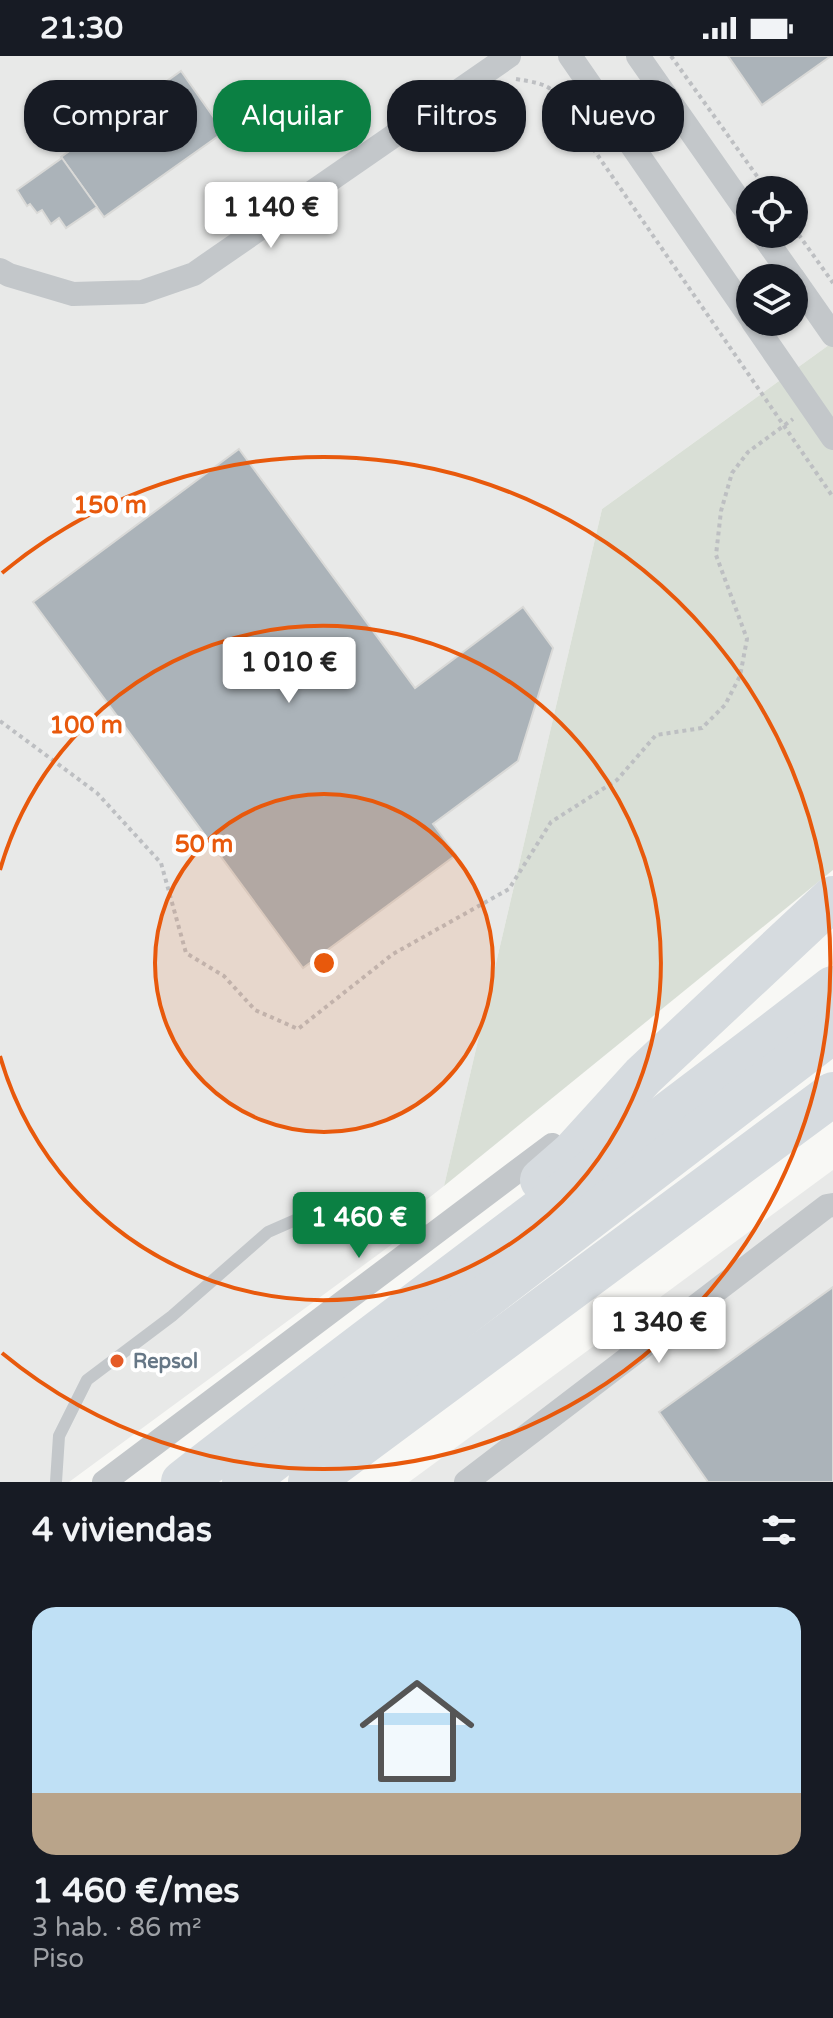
<!DOCTYPE html>
<html lang="es">
<meta charset="utf-8">
<style>
body{margin:0;font-family:"Varela Round",sans-serif;background:#20242c;color:#f1f3f6;height:100vh;display:flex;flex-direction:column;font-size:30px;white-space:nowrap}
*{box-sizing:border-box;margin:0}
p{font-size:26px;color:#9ea1a6}
.icon{flex:none;width:44px;height:44px;fill:none;stroke:currentColor;stroke-width:2;stroke-linecap:round;stroke-linejoin:round}
.map{position:relative;height:1426px;overflow:hidden}
.side{display:flex;flex-direction:column;background:#171b24;flex:1}
.side>*{flex:none}
.hud{position:absolute;left:24px;top:24px;width:786px;height:72px;display:flex;gap:16px}
.fabs{position:absolute;left:736px;top:120px;display:grid;gap:16px}
.fabs a{display:grid;place-items:center;width:72px;height:72px;border-radius:50%;background:#171b24;box-shadow:0 2px 6px #0004;font-size:40px}
.price{position:absolute;translate:-50% -68px;padding:0 18px;border-radius:8px;background:#fff;color:#222;font-size:26px;line-height:52px;filter:drop-shadow(0 2px 4px #0008)}
.price::after{content:'';position:absolute;left:50%;top:48px;width:24px;height:18px;margin-left:-12px;background:inherit;clip-path:polygon(0 0,100% 0,50% 100%)}
.price.selected{background:#0b8043;color:#fff}
ul{padding:0;list-style:none}
li{display:grid;align-content:center;gap:16px;height:424px;padding:0 32px}
li+li{border-top:2px solid #363941}
li span{display:grid;place-items:center;height:248px;border-radius:24px;color:#555}
li>.icon{margin-inline-start:auto}
span .icon{width:144px;height:144px;fill:#fffc;stroke-width:1}
li b{font-size:34px}
h2{display:flex;justify-content:space-between;align-items:center;height:96px;padding:0 32px;font-size:34px}
.pill{padding:0 28px;border-radius:32px;background:#171b24;box-shadow:0 2px 6px #0004;font-size:28px;line-height:72px}
.pill.selected{background:#0b8043;color:#fff}
.status{display:flex;justify-content:space-between;align-items:center;height:56px;padding:0 40px;background:#171b24;direction:ltr}
.status svg{height:22px;fill:currentColor}
.map>svg:first-child{display:block}
.built{fill:#e8e9e8;fill-rule:evenodd}
.green{fill:#d9dfd6}
.building{fill:#abb3b9;stroke:#d9d9d7;stroke-width:2}
.lines{fill:none;stroke-linecap:round;stroke-linejoin:round}
.path{stroke:#bdbfc2;stroke-width:4;stroke-dasharray:4 4;stroke-linecap:butt}
.lane{stroke:#c3c7ca;stroke-width:12}
.street{stroke:#c3c7ca;stroke-width:24}
.highway{stroke:#d6dbdf;stroke-width:44}
.ring{fill:none;stroke:#e8590c;stroke-width:4}
.poi-dot{fill:#e55b27;stroke:#fff;stroke-width:3}
.labels{text-anchor:middle;stroke-width:8;stroke-linejoin:round;paint-order:stroke}
.poi-label{font-size:20px;font-weight:bold;fill:#667786;stroke:#fff;text-anchor:start}
.centre{fill:#e8590c;stroke:#fff;stroke-width:4}
.ring-label{font-size:24px;text-anchor:middle;font-weight:bold;fill:#e8590c;stroke:#fff;stroke-width:8;stroke-linejoin:round;paint-order:stroke}
</style>
<div class="status"><b>21:30</b><svg viewBox="0 0 49 12"><path d="M0 12V9h3v3zM5 12V6h3v6zM10 12V3h3v9zM15 12V0h3v12zM26 1h20v11H26zM47 4h2v5h-2z"/></svg></div>
<div class="map">
<svg width="833" height="1426" viewBox="0 0 833 1426">
<rect width="100%" height="100%" fill="#f8f8f5"/>
<g class="built">
<path d="M 0,0 L 833,0 L 833,286 L 602,453 L 444,1130 L 416,1152 L 425,1164 L 69,1426 L 0,1426 ZM 750,134 L 794,134 L 794,178 L 750,178 ZM 750,222 L 794,222 L 794,266 L 750,266 Z"/>
<polygon points="833,1114 833,1426 409,1426"/>
</g>
<polygon class="green" points="833,286 833,814 444,1130 602,453"/>
<g class="building">
<polygon points="728,0 831,0 762,49"/>
<polygon points="181,15 224,76 104,161 61,101"/>
<polygon points="62,102 97,151 66,172 59,162 51,168 42,154 37,157 30,148 27,150 17,134"/>
<polygon points="239,393 415,632 523,551 553,592 518,705 433,768 456,799 303,912 33,546"/>
<polygon points="833,1231 833,1426 708,1426 659,1356"/>
</g>
<g class="lines">
<g class="path">
<polyline points="671,0 767,134"/>
<path d="M 516,23 C 553,29 553,31 572,62"/>
<polyline points="581,56 572,62 833,441"/>
<polyline points="794,172 833,227"/>
<polyline points="0,665 97,737 161,807 186,897 224,920 255,954 298,973 393,898 509,833 551,766 617,724 656,679 702,672 725,649 740,620 747,583 716,499 721,455 732,417 748,396 793,363"/>
</g>
<polyline class="lane" points="56,1426 59,1380 87,1324 172,1260 268,1176 309,1158 366,1160 435,1177"/>
<g class="street">
<polyline points="570,0 750,261"/>
<polyline points="638,0 750,160"/>
<polyline points="762,178 793,222"/>
<polyline points="0,214 9,219 73,238 142,236 194,218 509,0"/>
<polyline points="794,223 833,279"/>
<polyline points="753,266 833,382"/>
<polyline points="104,1426 552,1089"/>
<polyline points="466,1426 827,1150 833,1149"/>
</g>
<g class="highway">
<polyline points="542,1124 573,1097 643,1020 833,842"/>
<path d="M 183,1426 C 398,1259 618,1098 833,932"/>
<polyline points="244,1426 833,975"/>
<polyline points="310,1426 833,1038"/>
</g>
</g>
<circle cx="324" cy="907" r="169" fill="#e8590c" fill-opacity=".12"/>
<g class="ring">
<circle cx="324" cy="907" r="169"/>
<path d="M0 814A337 337 0 1 1 0 1000"/>
<path d="M2 517A506 506 0 1 1 2 1297"/>
</g>
<circle class="poi-dot" cx="117" cy="1305" r="8"/>
<g class="labels">
<g class="poi-label">
<text x="133" y="1312">Repsol</text>
</g>
</g>
<circle cx="324" cy="907" r="12" class="centre"/>
<g class="ring-label">
<text x="110" y="457">150 m</text>
<text x="86" y="677">100 m</text>
<text x="204" y="796">50 m</text>
</g>
</svg>
<div class="fabs">
<a><svg class="icon" aria-label="locate" viewBox="0 0 24 24"><circle cx="12" cy="12" r="6"/><path d="M12 2v4M12 18v4M2 12h4M18 12h4"/></svg></a>
<a><svg class="icon" aria-label="layers" viewBox="0 0 24 24"><path d="M12 4l9 5-9 5-9-5zM3 14l9 5 9-5"/></svg></a>
</div>
<b class="price" style="left:271px;top:194px">1 140 €</b>
<b class="price" style="left:289px;top:649px">1 010 €</b>
<b class="price selected" style="left:359px;top:1204px">1 460 €</b>
<b class="price" style="left:659px;top:1309px">1 340 €</b>
<div class="hud">
<a class="pill">Comprar</a>
<a class="pill selected">Alquilar</a>
<a class="pill">Filtros</a>
<a class="pill">Nuevo</a>
</div>
</div>
<section class="side">
<h2>4 viviendas<svg class="icon" aria-label="filters" viewBox="0 0 24 24"><path d="M4 7h16M4 17h16"/><circle cx="9" cy="7" r="2"/><circle cx="15" cy="17" r="2"/></svg></h2>
<ul>
<li><span style="background:linear-gradient(#bfe0f5 75%,#b9a48a 0)"><svg class="icon" aria-label="home" viewBox="0 0 24 24"><path d="M3 11l9-7 9 7M6 9v11h12V9"/></svg></span><div><b>1 460 €/mes</b><p>3 hab. · 86 m²</p><p>Piso</p></div></li>
</ul>
</section>
